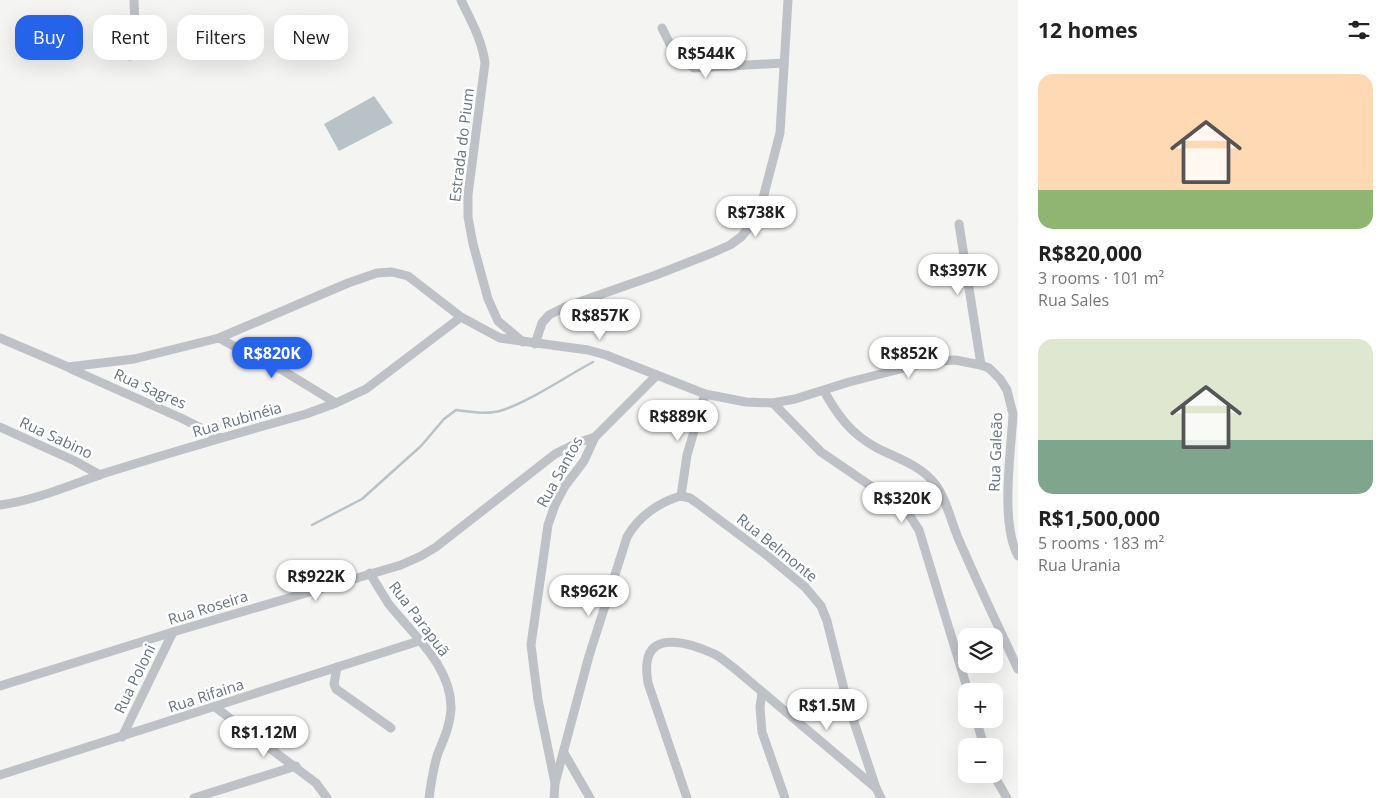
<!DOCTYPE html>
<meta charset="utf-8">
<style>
body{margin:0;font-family:"Open Sans",sans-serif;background:#f6f6f6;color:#222;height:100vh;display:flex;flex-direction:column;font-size:19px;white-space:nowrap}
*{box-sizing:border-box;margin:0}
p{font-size:16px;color:#767676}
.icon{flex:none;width:28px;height:28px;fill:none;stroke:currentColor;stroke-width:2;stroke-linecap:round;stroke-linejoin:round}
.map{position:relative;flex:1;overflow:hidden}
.sheet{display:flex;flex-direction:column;background:#fff;width:375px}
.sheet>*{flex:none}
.guide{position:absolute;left:15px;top:15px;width:475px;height:45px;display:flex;gap:10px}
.fabs{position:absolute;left:958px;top:628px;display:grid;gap:10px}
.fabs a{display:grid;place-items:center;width:45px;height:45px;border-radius:10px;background:#fff;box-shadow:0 5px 20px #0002;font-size:25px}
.price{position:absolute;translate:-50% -42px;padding:0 11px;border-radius:18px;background:#fff;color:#222;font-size:16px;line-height:32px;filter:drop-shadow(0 1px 2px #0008)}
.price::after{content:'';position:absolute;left:50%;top:30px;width:15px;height:11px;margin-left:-8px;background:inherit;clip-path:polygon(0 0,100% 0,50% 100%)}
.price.current{background:#2563eb;color:#fff}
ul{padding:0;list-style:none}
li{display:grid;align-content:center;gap:10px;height:265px;padding:0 20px}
li span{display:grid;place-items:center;height:155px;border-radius:15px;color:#555}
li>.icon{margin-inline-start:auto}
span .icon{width:90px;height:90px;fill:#fffc;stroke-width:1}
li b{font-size:21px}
h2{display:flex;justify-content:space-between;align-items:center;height:60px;padding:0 20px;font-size:21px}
.tag{padding:0 18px;border-radius:15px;background:#fff;box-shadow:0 5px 20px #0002;font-size:18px;line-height:45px}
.tag.current{background:#2563eb;color:#fff}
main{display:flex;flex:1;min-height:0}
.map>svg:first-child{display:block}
.water{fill:#b9c2c6}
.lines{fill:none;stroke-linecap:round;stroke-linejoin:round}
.stream{stroke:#b9c2c6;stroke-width:2.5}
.minor{stroke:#bec1c5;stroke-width:9}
.labels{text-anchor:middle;stroke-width:5;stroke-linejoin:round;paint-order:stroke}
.street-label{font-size:15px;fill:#67737f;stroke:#fff}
</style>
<main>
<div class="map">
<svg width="1018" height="798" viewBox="0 0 1018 798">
<rect width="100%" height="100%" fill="#f4f5f2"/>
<polygon class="water" points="374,96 393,123 339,151 324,124"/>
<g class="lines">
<path class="stream" d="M 312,525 L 362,499 L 421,446 L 444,419 L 456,410 C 471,412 488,415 503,410 C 532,400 565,377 593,362"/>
<g class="minor">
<path d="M 461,0 C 471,21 482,40 485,63 L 468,195 L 468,217 L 473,244 L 488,299 L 498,321 L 523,342"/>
<polyline points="662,28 676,56 694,68 784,63"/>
<polyline points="130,56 135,28 134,0"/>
<polyline points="959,224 981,365"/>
<path d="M 0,338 L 68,367 L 134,359 L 219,338 L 348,283 L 377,273 L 392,272 L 408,276 L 461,317 L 500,338 L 588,350 L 606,355 L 705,394 L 746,402 L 773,403 L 795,399 L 849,382 L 928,362 L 955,360 L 981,365 L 989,368 L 1000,379 L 1007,390 L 1013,414 C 1011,453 1000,522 1018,556"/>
<polyline points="219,338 256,358 282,370 336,403"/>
<polyline points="535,344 542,323 549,315 565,307 656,275 712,253 730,245 741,237 751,225 762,202 780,133 788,0"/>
<polyline points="71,369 181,418 221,438"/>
<path d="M 824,391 C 838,416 851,434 877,448 C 897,458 922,466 935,484 C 947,500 951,522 959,540 C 978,584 998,626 1018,669"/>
<polyline points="773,403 821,452 906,510 919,530 968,691"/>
<polyline points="0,427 75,461 100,475"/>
<polyline points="681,496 690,498 697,503 769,557 805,587 821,606 827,621 847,701 876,788 881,798"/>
<polyline points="681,496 687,455 705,394"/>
<path d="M 0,505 C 36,500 68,486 102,474 C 169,453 238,433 306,414 L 336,403 L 366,389 L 461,317"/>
<path d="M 370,573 C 376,584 382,593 388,603 C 412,634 452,666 451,709 C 450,725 444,739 438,753 C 433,768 431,783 429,798"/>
<polyline points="337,667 334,684 336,689 391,728"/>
<polyline points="0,686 173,632 401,565 421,556 436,547 555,454 577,443 595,437"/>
<polyline points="762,693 760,707 762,732 785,798"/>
<polyline points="215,707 316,783 327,798"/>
<polyline points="976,719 984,746"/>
<polyline points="122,737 173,632"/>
<polyline points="564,753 590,798"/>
<polyline points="993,774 1007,798"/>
<polyline points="0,775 419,641"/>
<polyline points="555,783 538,700 531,645 548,525 555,505 565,486 584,461 595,437 657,375"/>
<polyline points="194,798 296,766"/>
<path d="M 554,798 L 555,783 L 589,656 L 627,537 C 638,517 659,502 681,496"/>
<path d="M 687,798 L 648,683 C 647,676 646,669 647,663 C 650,630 692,644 712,653 C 720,656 727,663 734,668 L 876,788"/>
</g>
</g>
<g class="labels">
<g class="street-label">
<text transform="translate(462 145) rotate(-83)" y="5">Estrada do Pium</text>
<text transform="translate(150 389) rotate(24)" y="5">Rua Sagres</text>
<text transform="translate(237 420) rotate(-16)" y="5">Rua Rubinéia</text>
<text transform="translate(56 438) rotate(25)" y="5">Rua Sabino</text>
<text transform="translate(996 452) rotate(-88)" y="5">Rua Galeão</text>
<text transform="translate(560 472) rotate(-61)" y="5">Rua Santos</text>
<text transform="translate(777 548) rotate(39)" y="5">Rua Belmonte</text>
<text transform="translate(208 608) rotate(-17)" y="5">Rua Roseira</text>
<text transform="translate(419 619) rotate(53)" y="5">Rua Parapuã</text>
<text transform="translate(135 679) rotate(-64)" y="5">Rua Poloni</text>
<text transform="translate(206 696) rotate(-18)" y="5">Rua Rifaina</text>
</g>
</g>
</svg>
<div class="fabs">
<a><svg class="icon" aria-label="layers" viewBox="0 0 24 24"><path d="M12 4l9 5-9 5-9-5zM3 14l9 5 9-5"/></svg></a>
<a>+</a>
<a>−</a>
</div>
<b class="price" style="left:706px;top:79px">R$544K</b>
<b class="price" style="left:756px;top:238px">R$738K</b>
<b class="price" style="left:958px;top:296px">R$397K</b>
<b class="price" style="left:600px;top:341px">R$857K</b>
<b class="price current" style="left:272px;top:379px">R$820K</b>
<b class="price" style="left:909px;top:379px">R$852K</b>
<b class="price" style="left:678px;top:442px">R$889K</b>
<b class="price" style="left:902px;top:524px">R$320K</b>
<b class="price" style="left:316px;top:602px">R$922K</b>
<b class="price" style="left:589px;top:617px">R$962K</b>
<b class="price" style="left:827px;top:731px">R$1.5M</b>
<b class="price" style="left:264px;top:758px">R$1.12M</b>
<div class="guide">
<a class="tag current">Buy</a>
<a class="tag">Rent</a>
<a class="tag">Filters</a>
<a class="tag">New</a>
</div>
</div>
<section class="sheet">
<h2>12 homes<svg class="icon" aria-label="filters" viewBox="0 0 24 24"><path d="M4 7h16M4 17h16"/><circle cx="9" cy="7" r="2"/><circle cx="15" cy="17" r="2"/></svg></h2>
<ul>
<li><span style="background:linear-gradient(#ffd9b3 75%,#8fb573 0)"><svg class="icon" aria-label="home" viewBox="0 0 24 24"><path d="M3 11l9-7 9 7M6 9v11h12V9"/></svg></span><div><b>R$820,000</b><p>3 rooms · 101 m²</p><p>Rua Sales</p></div></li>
<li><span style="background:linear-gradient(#dfe7d0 65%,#7fa58c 0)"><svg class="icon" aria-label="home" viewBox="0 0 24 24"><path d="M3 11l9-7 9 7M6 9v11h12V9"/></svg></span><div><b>R$1,500,000</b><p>5 rooms · 183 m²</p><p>Rua Urania</p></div></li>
</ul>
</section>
</main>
